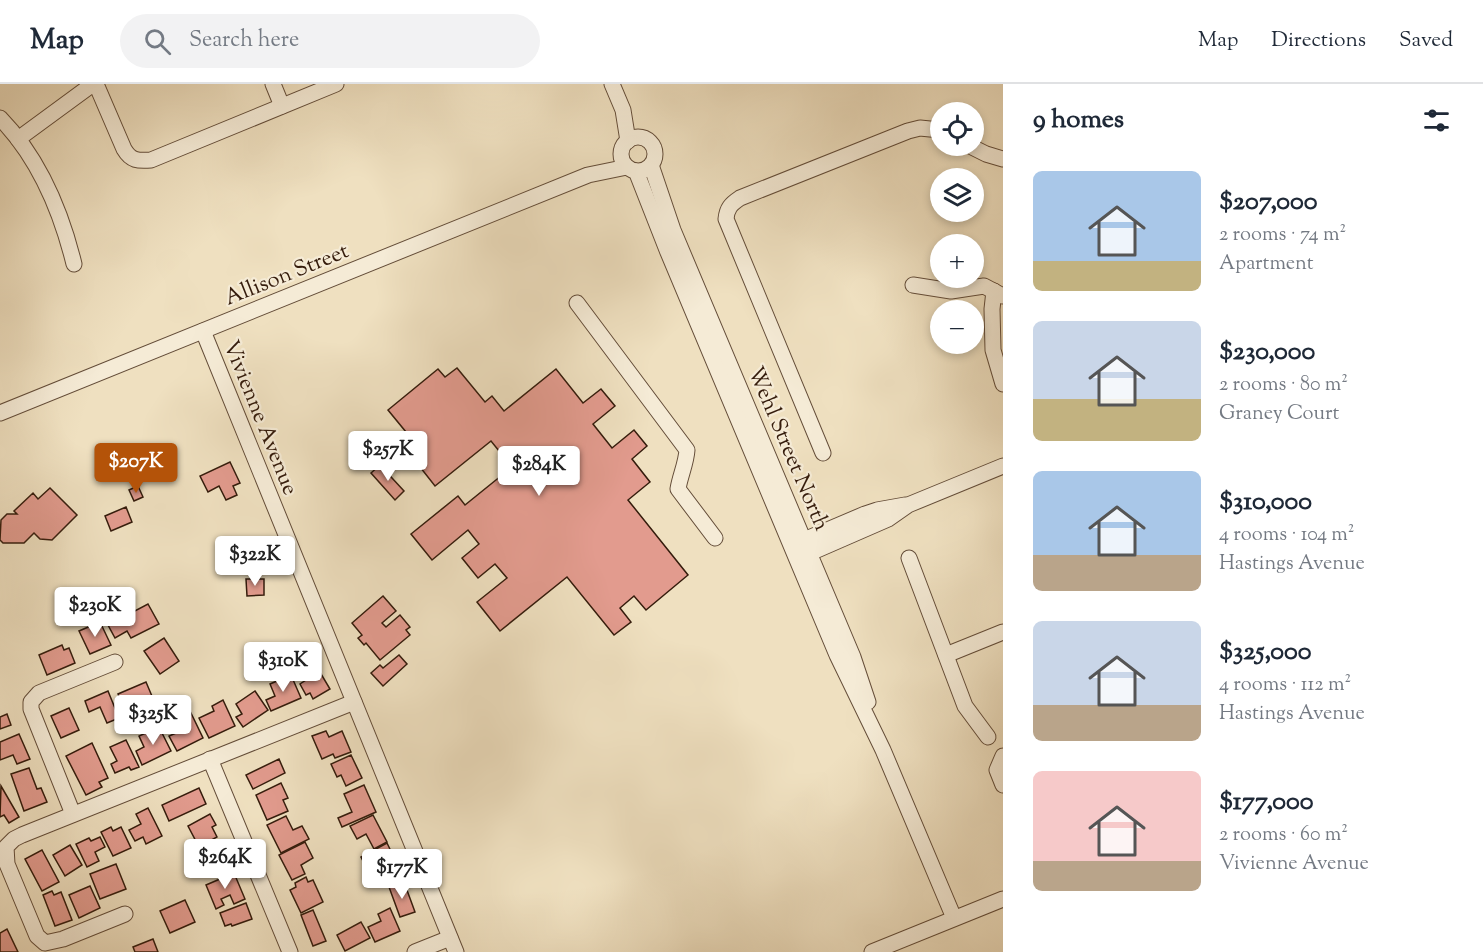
<!DOCTYPE html>
<meta charset="utf-8">
<style>
body{margin:0;font-family:"Sorts Mill Goudy",serif;background:#f2f2f3;color:#1f2937;height:100vh;display:flex;flex-direction:column;font-size:22px;white-space:nowrap}
*{box-sizing:border-box;margin:0}
p{font-size:20px;color:#747a83}
.icon{flex:none;width:33px;height:33px;fill:none;stroke:currentColor;stroke-width:2;stroke-linecap:round;stroke-linejoin:round}
.map{position:relative;flex:1;overflow:hidden}
.side{display:flex;flex-direction:column;background:#fff;width:480px}
.side>*{flex:none}
.fabs{position:absolute;left:930px;top:18px;display:grid;gap:12px}
.fabs a{display:grid;place-items:center;width:54px;height:54px;border-radius:50%;background:#fff;box-shadow:0 3px 9px #0003;font-size:30px}
.price{position:absolute;translate:-50% -51px;padding:0 14px;border-radius:6px;background:#fff;color:#222;font-size:20px;line-height:39px;filter:drop-shadow(0 2px 3px #0008)}
.price::after{content:'';position:absolute;left:50%;top:36px;width:18px;height:14px;margin-left:-9px;background:inherit;clip-path:polygon(0 0,100% 0,50% 100%)}
.price.selected{background:#b45309;color:#fff}
ul{padding:0;list-style:none}
li{display:flex;align-items:center;gap:18px;height:150px;padding:0 30px}
li span{display:grid;place-items:center;flex:none;width:168px;height:120px;border-radius:9px;color:#555}
li>.icon{margin-inline-start:auto}
span .icon{width:72px;height:72px;fill:#fffc;stroke-width:1}
li b{font-size:26px}
h2{display:flex;justify-content:space-between;align-items:center;height:72px;padding:0 30px;font-size:26px}
header{display:flex;align-items:center;gap:36px;box-sizing:border-box;height:84px;padding:0 30px;background:#fff;border-bottom:2px solid #e0e1e3}
header strong{font-size:28px}
nav{display:flex;gap:33px;margin-inline-start:auto;font-size:21px}
.search{width:420px;height:54px;background:#f2f2f3;display:flex;align-items:center;gap:15px;box-sizing:border-box;padding:0 21px;border-radius:33px;color:#747a83;font-size:22px}
main{display:flex;flex:1;min-height:0}
.map>svg:first-child{display:block}
.building{fill:#e29b8e;stroke:#351c0c;stroke-width:1.5}
.lines{fill:none;stroke-linecap:round;stroke-linejoin:round}
.minor-casing{stroke:#644d39;stroke-width:17}
.minor{stroke:#f5ebd6;stroke-width:15}
.labels{text-anchor:middle;stroke-width:4.5;stroke-linejoin:round;paint-order:stroke}
.street-label{font-size:22px;fill:#351c0c;stroke:#f5ebd6}
</style>
<header>
<strong>Map</strong>
<div class="search"><svg class="icon" aria-label="search" viewBox="0 0 24 24"><circle cx="10" cy="10" r="6"/><path d="M15 15l6 6"/></svg>Search here</div>
<nav><a>Map</a><a>Directions</a><a>Saved</a></nav>
</header>
<main>
<div class="map">
<svg width="1003" height="868" viewBox="0 0 1003 868">
<rect width="100%" height="100%" fill="#efe0c0"/>
<filter id="stains"><feTurbulence type="fractalNoise" baseFrequency=".00333" numOctaves="4"/><feColorMatrix values="0 0 0 0 .2 0 0 0 0 .09 0 0 0 0 .02 0 0 0 .5 -.17"/></filter>
<radialGradient id="worn" r=".72"><stop offset=".6" stop-color="#630" stop-opacity="0"/><stop offset="1" stop-color="#630" stop-opacity=".3"/></radialGradient>
<g class="building">
<polygon points="457,284 485,318 492,312 504,327 556,285 583,319 601,305 615,322 593,340 612,364 634,346 647,362 632,375 650,398 628,416 688,491 646,526 634,512 620,524 631,538 614,551 567,493 500,547 477,518 507,494 495,480 478,494 462,474 479,460 468,446 432,476 411,450 458,412 465,421 512,383 491,357 435,402 398,355 406,348 388,326 438,285 445,293"/>
<polygon points="230,378 240,399 233,402 237,411 226,416 219,402 208,408 200,392"/>
<polygon points="380,381 404,407 395,416 371,389"/>
<polygon points="138,402 143,413 134,417 129,406"/>
<polygon points="50,404 77,431 52,456 40,455 34,449 24,459 3,459 0,456 1,436 7,430 17,430 14,427 33,409 38,415"/>
<polygon points="126,423 132,438 111,447 105,432"/>
<polygon points="246,495 264,495 264,511 247,512"/>
<polygon points="383,512 396,527 382,539 386,543 400,531 410,543 406,546 410,551 380,576 366,559 364,561 358,554 362,551 352,539"/>
<polygon points="148,520 159,540 131,554 127,547 115,554 108,541"/>
<polygon points="100,538 111,561 90,570 79,547"/>
<polygon points="164,554 179,577 160,590 144,567"/>
<polygon points="62,561 64,566 69,564 75,579 47,591 39,571"/>
<polygon points="308,568 330,605 313,615 310,609 306,611 300,600 306,596 295,576"/>
<polygon points="399,571 407,580 383,602 371,589 380,581 383,584"/>
<polygon points="291,591 301,614 271,627 266,616 275,612 270,600"/>
<polygon points="146,598 157,624 144,630 139,617 124,624 118,610"/>
<polygon points="108,607 119,634 107,639 100,623 89,628 85,617"/>
<polygon points="255,607 268,626 243,643 236,633 242,630 236,620"/>
<polygon points="223,616 235,642 209,654 199,634 214,627 212,622"/>
<polygon points="69,624 79,646 61,654 51,632"/>
<polygon points="190,627 203,654 177,667 169,652 176,649 170,637"/>
<polygon points="7,630 11,641 0,645 0,633"/>
<polygon points="159,643 171,667 142,681 136,667 144,663 139,652"/>
<polygon points="326,647 329,653 342,647 351,668 335,674 333,670 322,675 312,652"/>
<polygon points="19,650 30,675 17,680 13,671 0,676 0,658"/>
<polygon points="126,656 139,683 131,686 129,683 115,689 111,680 117,677 110,663"/>
<polygon points="92,659 108,694 99,698 102,703 86,711 66,672"/>
<polygon points="351,671 362,694 346,702 341,691 337,693 331,680"/>
<polygon points="279,675 285,689 253,705 246,691"/>
<polygon points="29,684 37,705 41,704 47,718 24,727 11,690"/>
<polygon points="281,699 288,714 283,716 288,727 267,736 256,711"/>
<polygon points="364,701 376,728 342,743 338,734 352,728 344,710"/>
<polygon points="1,702 19,733 9,739 4,731 0,733"/>
<polygon points="199,704 206,720 169,737 162,721"/>
<polygon points="148,724 162,752 146,760 143,753 135,757 129,746 141,740 136,730"/>
<polygon points="210,730 216,741 212,743 217,753 199,763 188,742"/>
<polygon points="373,731 387,758 374,765 366,750 357,755 350,742"/>
<polygon points="286,732 293,746 302,742 309,755 281,769 267,741"/>
<polygon points="111,743 113,747 121,743 131,764 113,772 101,748"/>
<polygon points="100,753 105,763 95,768 99,777 87,783 76,760 89,754 91,757"/>
<polygon points="305,758 313,774 301,781 305,790 292,796 279,771"/>
<polygon points="220,759 234,787 221,793 214,779 205,783 198,769"/>
<polygon points="387,759 400,786 383,794 376,780 367,785 361,773"/>
<polygon points="70,761 82,781 65,792 53,771"/>
<polygon points="42,766 59,798 42,807 25,775"/>
<polygon points="116,780 126,805 100,815 90,790"/>
<polygon points="234,789 245,815 234,820 230,811 221,815 224,821 216,825 206,801"/>
<polygon points="306,793 308,798 313,796 323,818 301,829 290,806 296,803 295,799"/>
<polygon points="404,798 415,828 400,833 389,803"/>
<polygon points="90,802 100,824 79,834 69,811"/>
<polygon points="52,807 54,811 61,808 72,836 55,842 43,811"/>
<polygon points="185,816 195,838 170,849 160,827"/>
<polygon points="246,819 252,835 232,842 231,840 225,842 220,829"/>
<polygon points="390,824 400,847 375,858 368,843 381,837 378,830"/>
<polygon points="313,826 326,857 313,862 301,831"/>
<polygon points="361,838 370,854 345,867 337,851"/>
<polygon points="7,845 18,868 0,868 0,849"/>
<polygon points="153,855 158,868 135,868 133,863"/>
</g>
<g class="lines">
<defs>
<g id="minor">
<path d="M 96,0 L 124,65 C 131,77 138,77 151,76 L 336,0"/>
<polyline points="273,0 282,22"/>
<polyline points="612,0 623,26 628,57"/>
<path d="M 0,34 C 39,74 61,127 74,180"/>
<circle cx="638" cy="70" r="17"/>
<polyline points="18,55 93,0"/>
<polyline points="970,62 986,70 1003,75"/>
<polyline points="651,81 673,146 853,573 868,618"/>
<polyline points="636,87 667,166 837,571 883,666 954,834"/>
<polyline points="913,201 951,207 984,202 1003,212"/>
<polyline points="994,207 992,225 993,266 1003,300"/>
<path d="M 577,219 L 687,366 C 686,380 680,392 678,405 L 715,454"/>
<polyline points="203,247 456,868"/>
<polyline points="0,329 588,91 627,83"/>
<path d="M 823,369 L 726,135 C 727,124 731,120 740,114 L 908,47 L 920,44 L 940,46"/>
<polyline points="798,463 804,456 865,430 877,426 905,421"/>
<polyline points="800,468 810,469 888,435 908,421 1003,382"/>
<polyline points="909,474 965,622 988,653"/>
<polyline points="946,571 1003,548"/>
<polyline points="1003,672 997,686 1003,701"/>
<polyline points="210,675 290,868"/>
<polyline points="73,730 31,625 31,618 39,609 115,578"/>
<polyline points="125,830 63,855 45,859 37,852 7,780 6,763 14,755 22,751 354,618"/>
<polyline points="415,868 450,854"/>
<polyline points="872,868 1003,815"/>
</g>
</defs>
<use href="#minor" class="minor-casing"/>
<use href="#minor" class="minor"/>
</g>
<g class="labels">
<g class="street-label">
<text transform="translate(286 189) rotate(-22)" y="8">Allison Street</text>
<text transform="translate(262 333) rotate(68)" y="8">Vivienne Avenue</text>
<text transform="translate(790 364) rotate(67)" y="8">Wehl Street North</text>
</g>
</g>
<rect width="100%" height="100%" filter="url(#stains)"/>
<rect width="100%" height="100%" fill="url(#worn)"/>
</svg>
<div class="fabs">
<a><svg class="icon" aria-label="locate" viewBox="0 0 24 24"><circle cx="12" cy="12" r="6"/><path d="M12 2v4M12 18v4M2 12h4M18 12h4"/></svg></a>
<a><svg class="icon" aria-label="layers" viewBox="0 0 24 24"><path d="M12 4l9 5-9 5-9-5zM3 14l9 5 9-5"/></svg></a>
<a>+</a>
<a>−</a>
</div>
<b class="price" style="left:388px;top:398px">$257K</b>
<b class="price selected" style="left:136px;top:410px">$207K</b>
<b class="price" style="left:539px;top:413px">$284K</b>
<b class="price" style="left:255px;top:503px">$322K</b>
<b class="price" style="left:95px;top:554px">$230K</b>
<b class="price" style="left:283px;top:609px">$310K</b>
<b class="price" style="left:153px;top:662px">$325K</b>
<b class="price" style="left:225px;top:806px">$264K</b>
<b class="price" style="left:402px;top:816px">$177K</b>
</div>
<section class="side">
<h2>9 homes<svg class="icon" aria-label="filters" viewBox="0 0 24 24"><path d="M4 7h16M4 17h16"/><circle cx="9" cy="7" r="2"/><circle cx="15" cy="17" r="2"/></svg></h2>
<ul>
<li><span style="background:linear-gradient(#a9c7e8 75%,#c2b280 0)"><svg class="icon" aria-label="home" viewBox="0 0 24 24"><path d="M3 11l9-7 9 7M6 9v11h12V9"/></svg></span><div><b>$207,000</b><p>2 rooms · 74 m²</p><p>Apartment</p></div></li>
<li><span style="background:linear-gradient(#c9d6e8 65%,#c2b280 0)"><svg class="icon" aria-label="home" viewBox="0 0 24 24"><path d="M3 11l9-7 9 7M6 9v11h12V9"/></svg></span><div><b>$230,000</b><p>2 rooms · 80 m²</p><p>Graney Court</p></div></li>
<li><span style="background:linear-gradient(#a9c7e8 70%,#b9a48a 0)"><svg class="icon" aria-label="home" viewBox="0 0 24 24"><path d="M3 11l9-7 9 7M6 9v11h12V9"/></svg></span><div><b>$310,000</b><p>4 rooms · 104 m²</p><p>Hastings Avenue</p></div></li>
<li><span style="background:linear-gradient(#c9d6e8 70%,#b9a48a 0)"><svg class="icon" aria-label="home" viewBox="0 0 24 24"><path d="M3 11l9-7 9 7M6 9v11h12V9"/></svg></span><div><b>$325,000</b><p>4 rooms · 112 m²</p><p>Hastings Avenue</p></div></li>
<li><span style="background:linear-gradient(#f6c9c9 75%,#b9a48a 0)"><svg class="icon" aria-label="home" viewBox="0 0 24 24"><path d="M3 11l9-7 9 7M6 9v11h12V9"/></svg></span><div><b>$177,000</b><p>2 rooms · 60 m²</p><p>Vivienne Avenue</p></div></li>
</ul>
</section>
</main>
